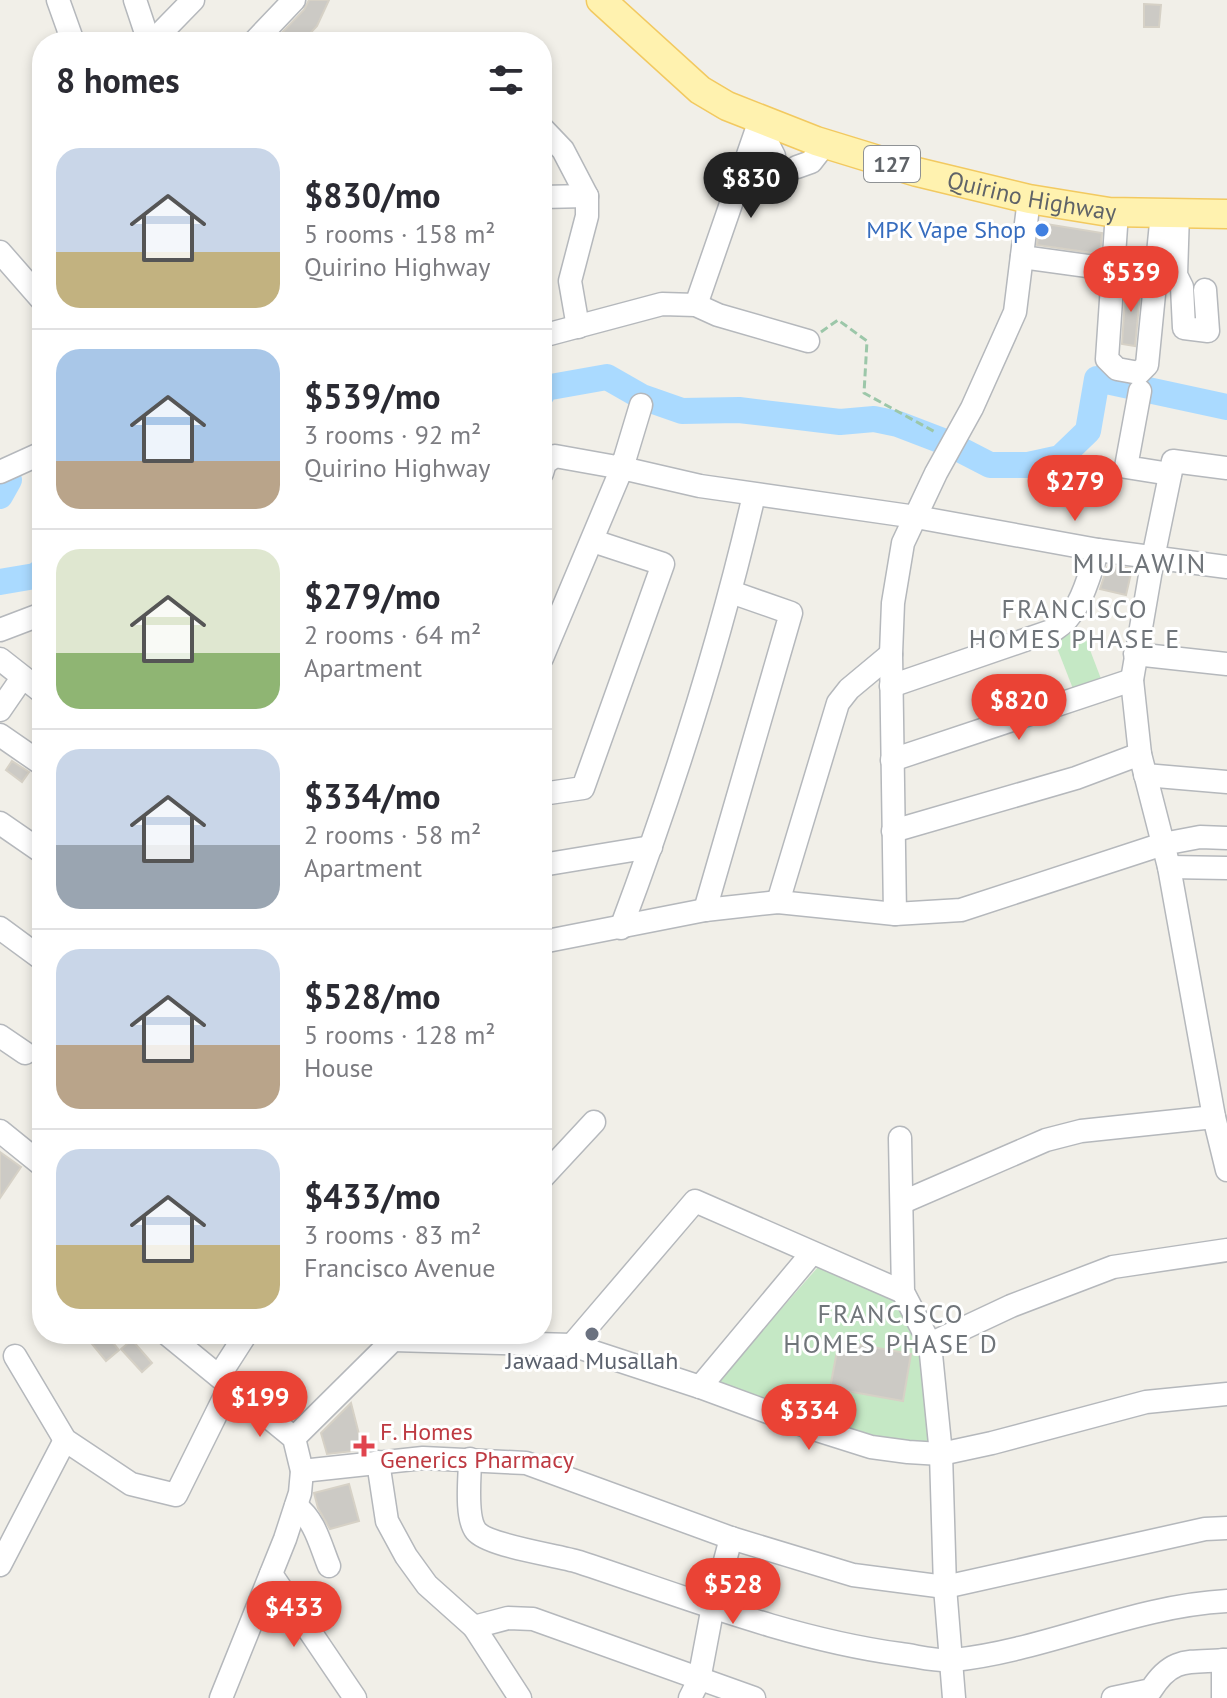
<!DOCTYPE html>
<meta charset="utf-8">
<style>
body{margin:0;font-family:"PT Sans",sans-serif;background:#f7f7f7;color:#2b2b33;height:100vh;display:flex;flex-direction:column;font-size:30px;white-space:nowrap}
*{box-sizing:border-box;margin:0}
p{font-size:26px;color:#7c7c81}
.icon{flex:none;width:44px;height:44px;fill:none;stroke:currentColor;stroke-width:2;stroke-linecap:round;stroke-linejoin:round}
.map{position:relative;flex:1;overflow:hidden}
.details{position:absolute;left:32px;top:32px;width:520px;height:1312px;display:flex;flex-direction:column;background:#fff;border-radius:32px;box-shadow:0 4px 12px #0003}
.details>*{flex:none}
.price{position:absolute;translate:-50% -68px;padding:0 18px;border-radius:28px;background:#ea4335;color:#fff;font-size:26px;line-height:52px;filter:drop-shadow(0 2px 4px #0008)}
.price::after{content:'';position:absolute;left:50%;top:48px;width:24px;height:18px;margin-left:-12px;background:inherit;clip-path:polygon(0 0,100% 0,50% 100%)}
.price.on{background:#222;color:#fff}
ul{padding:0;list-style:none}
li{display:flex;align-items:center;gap:24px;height:200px;padding:0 24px}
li+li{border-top:2px solid #e1e1e2}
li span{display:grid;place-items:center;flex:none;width:224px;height:160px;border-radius:24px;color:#555}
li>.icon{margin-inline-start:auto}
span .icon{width:96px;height:96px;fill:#fffc;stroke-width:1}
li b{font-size:34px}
h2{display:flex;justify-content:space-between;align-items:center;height:96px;padding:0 24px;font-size:34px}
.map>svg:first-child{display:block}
.green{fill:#c5e8c5}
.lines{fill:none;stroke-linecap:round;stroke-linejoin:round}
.river{stroke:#aadaff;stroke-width:26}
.building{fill:#cccac5;stroke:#d6d1c6;stroke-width:2}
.minor-casing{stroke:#b5b8bc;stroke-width:25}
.major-casing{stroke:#f2c960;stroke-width:31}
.path{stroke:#9cc7a9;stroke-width:3;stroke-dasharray:8 4;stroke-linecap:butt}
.minor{stroke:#fff;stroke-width:22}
.major{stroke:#fff2af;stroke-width:28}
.shop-dot{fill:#3f7fe0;stroke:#fff;stroke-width:3}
.worship-dot{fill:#6b7280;stroke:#fff;stroke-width:3}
.health-dot{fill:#e0444e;stroke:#fff;stroke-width:3}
.labels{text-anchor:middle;stroke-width:6;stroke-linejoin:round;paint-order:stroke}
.shield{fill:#fff;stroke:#8f9295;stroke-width:2}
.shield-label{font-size:22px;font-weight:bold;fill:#5f6368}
.street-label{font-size:24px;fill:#5f6368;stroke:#fff}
.shop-label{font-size:24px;fill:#366cbe;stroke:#fff;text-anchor:end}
.worship-label{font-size:24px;fill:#5b616d;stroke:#fff}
.health-label{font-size:24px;fill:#be3a42;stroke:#fff;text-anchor:start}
.neighbourhood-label{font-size:26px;letter-spacing:2px;fill:#70757a;stroke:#fff}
.quarter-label{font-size:28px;letter-spacing:2px;fill:#70757a;stroke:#fff}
</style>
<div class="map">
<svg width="1227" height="1698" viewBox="0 0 1227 1698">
<rect width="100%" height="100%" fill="#f1efe8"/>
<g class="green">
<polygon points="1082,629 1103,684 1075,694 1054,640"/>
<polygon points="818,1267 902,1299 919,1339 931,1448 817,1423 716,1383"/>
</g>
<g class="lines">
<g class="river">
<polyline points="542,394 545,388 607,377 642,397 682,411 739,410 840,422 874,419 898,424 945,442"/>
<polyline points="959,449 990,465 1028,465 1060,458 1088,431 1097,379 1227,407"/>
<polyline points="0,496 9,480"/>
<polyline points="0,582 35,576 42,571"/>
</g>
</g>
<g class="building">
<polygon points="309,0 329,0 317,26 302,42 273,42 304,10"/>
<polygon points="1144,4 1161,5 1159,27 1144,27"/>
<polygon points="1040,223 1102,233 1100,254 1037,245"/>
<polygon points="1126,283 1141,284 1135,346 1122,344"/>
<polygon points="1108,565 1132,569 1126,595 1100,589"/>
<polygon points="12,761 29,772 22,782 6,770"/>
<polygon points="0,1152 21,1167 0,1198"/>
<polygon points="106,1334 119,1350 106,1361 92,1344"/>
<polygon points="132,1340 152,1363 142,1372 121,1349"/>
<polygon points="839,1341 911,1354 903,1401 830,1388"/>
<polygon points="351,1403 363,1450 327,1454 321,1433"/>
<polygon points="349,1484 359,1521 330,1529 318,1508 314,1493"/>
</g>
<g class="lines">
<defs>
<g id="minor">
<polyline points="58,0 73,42"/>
<polyline points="135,0 149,42"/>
<polyline points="152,42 193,0"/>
<polyline points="254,42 294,0"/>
<polyline points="767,122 767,142 774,156"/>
<polyline points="542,128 563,150 587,196 587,216 570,281 578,327"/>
<polyline points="797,167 811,162 825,144"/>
<polyline points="542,197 587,196"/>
<polyline points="1117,212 1107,359 1117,369 1139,373 1147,365 1162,213"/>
<polyline points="1178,213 1176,275 1182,287 1184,328 1208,331 1205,290"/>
<polyline points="0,252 42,300"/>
<polyline points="1022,257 1095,267"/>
<polyline points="1113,261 1157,264"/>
<polyline points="696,305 760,120"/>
<polyline points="542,336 662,304 696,305 718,315 808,341"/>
<polyline points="1140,391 1126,467 1170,474"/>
<polyline points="1227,468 1173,461 1153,558 1132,680 1140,754 1169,867 1214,1117 1227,1170"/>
<polyline points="0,472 42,453"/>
<polyline points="542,473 545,463 555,456 622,468 641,405"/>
<polyline points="0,630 42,614"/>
<polyline points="1135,654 1227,664"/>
<polyline points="542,658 622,468 700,486 916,517 1098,550 1227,567"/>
<polyline points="0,659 42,692"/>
<path d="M 891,686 L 1054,630 C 1082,612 1087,580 1098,550"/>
<polyline points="0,710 22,678"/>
<polyline points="0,735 42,764"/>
<polyline points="892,760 1132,680"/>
<polyline points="1145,775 1227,782"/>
<polyline points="542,794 583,788 663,564 593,541"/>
<polyline points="0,823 42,852"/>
<polyline points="893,831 1076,778 1140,754"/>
<polyline points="542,865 651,847"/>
<polyline points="1169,867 1227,868"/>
<polyline points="778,902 838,703 849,689 891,654"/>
<polyline points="705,910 791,613 731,592"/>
<polyline points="895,914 891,654 893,603 903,543 936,473 972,408 1015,312 1029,199"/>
<polyline points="0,928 42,959"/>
<path d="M 621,928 C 674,787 720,642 754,495"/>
<polyline points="542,942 705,910 778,902 895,914 961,910 1163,844 1200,837 1227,838"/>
<polyline points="0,1036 25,1053"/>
<polyline points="0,1131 42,1165"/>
<polyline points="900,1138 903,1292 930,1344 941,1454 945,1587 954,1698"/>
<polyline points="542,1178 594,1122"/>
<polyline points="903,1202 1046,1140 1081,1131 1214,1117"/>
<polyline points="167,1334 294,1438 302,1471 300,1493 285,1539 221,1698"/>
<polyline points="393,1340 572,1345 700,1387 814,1429 871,1447 908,1452 941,1454 992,1443 1146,1402 1227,1394"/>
<polyline points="930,1344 1011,1306 1113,1267 1227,1250"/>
<polyline points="572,1345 695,1201 903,1292"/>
<polyline points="15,1356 65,1440 131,1484 176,1495 230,1386"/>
<polyline points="219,1376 246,1334"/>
<polyline points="700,1387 812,1253"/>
<polyline points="294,1438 399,1334"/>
<path d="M 470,1459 C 470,1477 465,1517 476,1531 C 488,1546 557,1555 579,1562 C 685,1597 790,1639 900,1654 C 917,1656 937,1662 954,1660 C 1047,1650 1133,1606 1227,1601"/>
<polyline points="378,1462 387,1521 406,1556 427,1585 474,1627 520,1698"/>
<polyline points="302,1471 423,1458 526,1463 731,1538 853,1575 945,1587 1205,1529 1227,1528"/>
<path d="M 296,1506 C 315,1520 320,1544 329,1566"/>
<polyline points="0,1565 65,1440"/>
<polyline points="271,1574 355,1698"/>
<polyline points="474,1627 508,1618 533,1619 754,1698"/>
<polyline points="690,1698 699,1680 713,1606 731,1538"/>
<path d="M 1113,1698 L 1151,1690 C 1173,1655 1191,1663 1227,1660"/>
<polyline points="1223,1698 1223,1660"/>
</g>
<g id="major">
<path id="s1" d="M 601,0 L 700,90 L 727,106 L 816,141 L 917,172 L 1029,199 L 1109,212 L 1227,214"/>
</g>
</defs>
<use href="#minor" class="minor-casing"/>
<use href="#major" class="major-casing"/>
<polyline class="path" points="821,332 838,320 867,341 864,393 937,433"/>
<use href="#minor" class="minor"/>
<use href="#major" class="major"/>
</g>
<circle class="shop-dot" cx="1042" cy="230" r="8"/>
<circle class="worship-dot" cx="592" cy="1334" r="8"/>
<path class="health-dot" d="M360 1434h8v8h8v8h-8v8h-8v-8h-8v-8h8z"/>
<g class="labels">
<rect class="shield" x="864" y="146" width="56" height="36" rx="6"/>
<g class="shield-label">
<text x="892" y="172">127</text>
</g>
<g class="street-label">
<text dy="8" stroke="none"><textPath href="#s1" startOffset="484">Quirino Highway</textPath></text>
</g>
<g class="shop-label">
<text x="1026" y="238">MPK Vape Shop</text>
</g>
<g class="worship-label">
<text x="592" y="1369">Jawaad Musallah</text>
</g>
<g class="health-label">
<text x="380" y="1440">F. Homes<tspan x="380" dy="28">Generics Pharmacy</tspan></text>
</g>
<g class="neighbourhood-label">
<text x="1075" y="618">FRANCISCO<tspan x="1075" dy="30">HOMES PHASE E</tspan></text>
<text x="891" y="1323">FRANCISCO<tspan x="891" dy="30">HOMES PHASE D</tspan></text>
</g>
<g class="quarter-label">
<text x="1140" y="573">MULAWIN</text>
</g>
</g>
</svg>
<b class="price on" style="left:751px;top:220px">$830</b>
<b class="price" style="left:1131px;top:314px">$539</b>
<b class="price" style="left:1075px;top:523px">$279</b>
<b class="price" style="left:1019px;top:742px">$820</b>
<b class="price" style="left:260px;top:1439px">$199</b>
<b class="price" style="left:809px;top:1452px">$334</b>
<b class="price" style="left:733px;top:1626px">$528</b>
<b class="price" style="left:294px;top:1649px">$433</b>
<section class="details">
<h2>8 homes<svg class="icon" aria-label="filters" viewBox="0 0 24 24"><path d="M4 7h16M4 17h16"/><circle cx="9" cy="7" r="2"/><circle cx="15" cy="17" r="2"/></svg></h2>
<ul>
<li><span style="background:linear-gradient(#c9d6e8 65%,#c2b280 0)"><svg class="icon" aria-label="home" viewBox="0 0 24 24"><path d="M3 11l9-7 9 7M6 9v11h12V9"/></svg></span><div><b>$830/mo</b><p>5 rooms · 158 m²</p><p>Quirino Highway</p></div></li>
<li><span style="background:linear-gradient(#a9c7e8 70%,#b9a48a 0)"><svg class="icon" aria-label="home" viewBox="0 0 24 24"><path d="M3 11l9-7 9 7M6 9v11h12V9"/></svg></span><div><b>$539/mo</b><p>3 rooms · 92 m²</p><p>Quirino Highway</p></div></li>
<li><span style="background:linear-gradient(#dfe7d0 65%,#8fb573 0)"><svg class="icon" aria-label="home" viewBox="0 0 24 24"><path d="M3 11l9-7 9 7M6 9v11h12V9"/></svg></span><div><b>$279/mo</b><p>2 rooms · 64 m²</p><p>Apartment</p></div></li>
<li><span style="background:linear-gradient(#c9d6e8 60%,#9aa5b1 0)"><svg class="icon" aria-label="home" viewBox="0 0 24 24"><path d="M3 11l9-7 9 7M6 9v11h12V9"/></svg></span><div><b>$334/mo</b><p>2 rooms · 58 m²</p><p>Apartment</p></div></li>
<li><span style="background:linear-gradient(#c9d6e8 60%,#b9a48a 0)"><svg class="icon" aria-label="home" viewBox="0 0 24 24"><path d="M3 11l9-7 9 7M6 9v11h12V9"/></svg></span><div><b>$528/mo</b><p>5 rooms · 128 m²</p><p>House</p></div></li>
<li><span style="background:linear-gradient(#c9d6e8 60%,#c2b280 0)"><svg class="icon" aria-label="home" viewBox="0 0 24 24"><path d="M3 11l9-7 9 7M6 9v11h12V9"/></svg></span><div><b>$433/mo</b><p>3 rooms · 83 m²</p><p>Francisco Avenue</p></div></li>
</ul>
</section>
</div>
